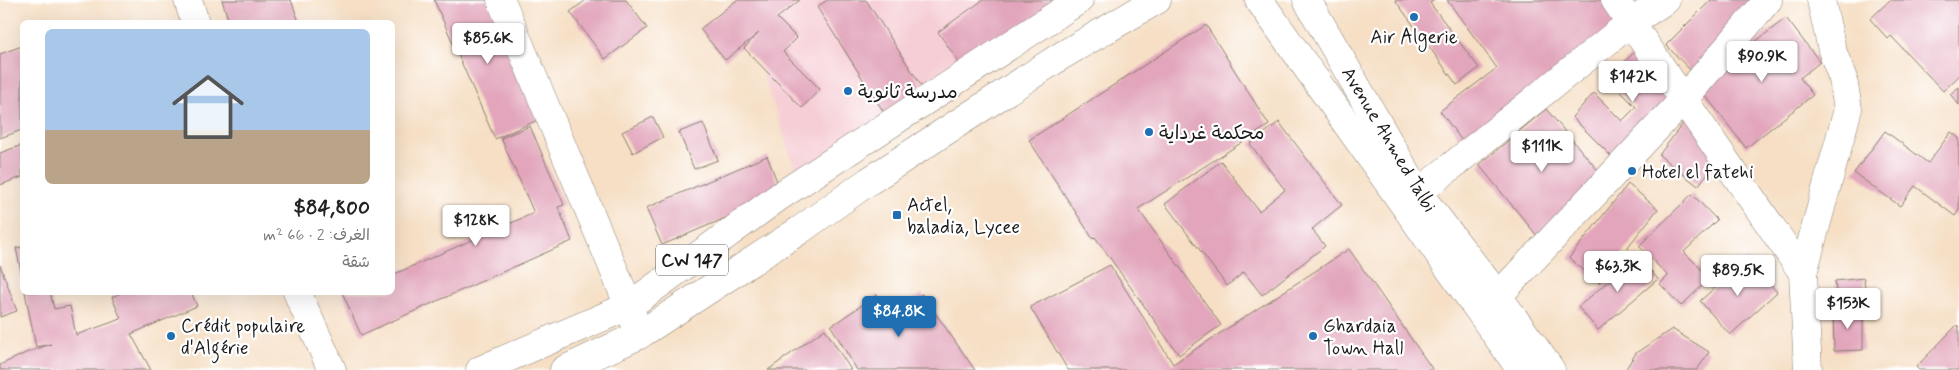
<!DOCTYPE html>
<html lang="ar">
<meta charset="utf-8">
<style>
body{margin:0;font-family:Mynerve,"Playpen Sans Arabic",sans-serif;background:#f2f2f2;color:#222;direction:rtl;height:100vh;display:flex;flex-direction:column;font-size:19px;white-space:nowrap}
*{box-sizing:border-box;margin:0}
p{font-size:16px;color:#767676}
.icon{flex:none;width:28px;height:28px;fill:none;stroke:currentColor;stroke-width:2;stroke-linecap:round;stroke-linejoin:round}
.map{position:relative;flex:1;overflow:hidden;direction:ltr}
.sheet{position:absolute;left:20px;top:20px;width:375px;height:275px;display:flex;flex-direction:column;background:#fff;border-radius:8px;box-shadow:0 5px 20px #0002;direction:rtl}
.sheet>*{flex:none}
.price{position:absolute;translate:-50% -42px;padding:0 11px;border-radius:5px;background:#fff;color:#222;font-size:16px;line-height:32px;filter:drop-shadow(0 1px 2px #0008)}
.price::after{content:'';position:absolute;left:50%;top:30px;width:15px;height:11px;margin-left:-8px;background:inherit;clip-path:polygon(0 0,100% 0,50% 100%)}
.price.selected{background:#1f6fb2;color:#fff}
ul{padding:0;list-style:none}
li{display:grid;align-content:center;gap:10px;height:265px;padding:0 25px}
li+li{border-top:1px solid #e0e0e0}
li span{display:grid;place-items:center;height:155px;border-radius:8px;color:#555}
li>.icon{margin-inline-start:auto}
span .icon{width:90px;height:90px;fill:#fffc;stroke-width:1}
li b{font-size:21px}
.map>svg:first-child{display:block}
.built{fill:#f6cfd6}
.building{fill:#e2a5bb}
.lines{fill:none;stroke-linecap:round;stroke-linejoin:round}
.minor-casing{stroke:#897e70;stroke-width:29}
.major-casing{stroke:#897e70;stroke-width:29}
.minor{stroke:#fff;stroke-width:28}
.major{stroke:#fff;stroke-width:28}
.poi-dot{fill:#1f6fb2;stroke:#fff;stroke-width:2}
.labels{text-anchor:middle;stroke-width:4.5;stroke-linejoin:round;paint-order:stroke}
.shield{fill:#fff;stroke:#606060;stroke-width:1}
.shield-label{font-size:18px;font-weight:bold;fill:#1c1c1c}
.poi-label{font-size:19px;fill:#1c1c1c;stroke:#fff;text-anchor:start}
.street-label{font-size:19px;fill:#1c1c1c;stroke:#fff}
</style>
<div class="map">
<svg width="1959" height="370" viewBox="0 0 1959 370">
<rect width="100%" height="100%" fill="#fff"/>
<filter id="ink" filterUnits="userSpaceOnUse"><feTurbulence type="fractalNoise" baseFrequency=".02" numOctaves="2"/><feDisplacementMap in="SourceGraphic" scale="10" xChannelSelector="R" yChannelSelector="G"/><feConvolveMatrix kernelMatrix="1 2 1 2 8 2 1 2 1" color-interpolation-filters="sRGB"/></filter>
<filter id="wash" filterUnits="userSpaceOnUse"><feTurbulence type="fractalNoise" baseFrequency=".0096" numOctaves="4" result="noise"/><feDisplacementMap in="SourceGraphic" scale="20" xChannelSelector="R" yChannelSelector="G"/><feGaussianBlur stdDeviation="1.12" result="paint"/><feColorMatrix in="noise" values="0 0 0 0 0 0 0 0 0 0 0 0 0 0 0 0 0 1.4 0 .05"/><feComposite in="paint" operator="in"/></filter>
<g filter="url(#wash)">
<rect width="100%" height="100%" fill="#f6dfc5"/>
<polygon class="built" points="740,0 1067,0 798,177 739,5"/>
<g id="blocks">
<g class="building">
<polygon points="222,0 291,0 299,22 229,22"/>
<polygon points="434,0 487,0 540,119 495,139"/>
<polygon points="586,0 626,0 647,28 605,59 570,12"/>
<polygon points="737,0 800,0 777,18 797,38 783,52 820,89 802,108 744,48 759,33 725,60 700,29"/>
<polygon points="827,0 866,0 924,90 885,114 817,7"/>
<polygon points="983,0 1063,0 964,70 938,32"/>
<polygon points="1395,0 1434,0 1430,3 1479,68 1457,85"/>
<polygon points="1447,0 1629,0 1643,19 1468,149 1440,111 1497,68"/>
<polygon points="1711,0 1772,0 1695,75 1666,45"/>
<polygon points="1890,0 1959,0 1959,76 1943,91 1891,36 1888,39 1870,19"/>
<polygon points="1786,18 1820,62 1800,78 1813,95 1746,148 1698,86"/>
<polygon points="1206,25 1269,125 1138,209 1221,325 1179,355 1095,237 1093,239 1029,140"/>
<polygon points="1643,43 1690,90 1618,163 1572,117 1594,93 1622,121 1636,107 1608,79"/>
<polygon points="22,46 22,130 0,138 0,54"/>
<polygon points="1959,87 1959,105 1950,94"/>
<polygon points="1546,109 1606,180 1538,237 1479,165"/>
<polygon points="1690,114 1730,145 1698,186 1659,155"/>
<polygon points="653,117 663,137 633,153 622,132"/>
<polygon points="1279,122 1342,205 1312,229 1325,246 1262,295 1244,272 1227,286 1165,204 1221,161 1259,211 1285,190 1250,144"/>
<polygon points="703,123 718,160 694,169 679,132"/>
<polygon points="530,126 564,205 558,207 572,241 361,335 342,292 392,292 392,275 534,213 501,138"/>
<polygon points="1885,131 1928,163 1951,132 1959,138 1959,210 1955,216 1915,186 1900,206 1854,173"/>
<polygon points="22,145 22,177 0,185 0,153"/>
<polygon points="767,156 782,194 662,245 646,208"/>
<polygon points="1628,184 1658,209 1599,283 1569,258"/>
<polygon points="1692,194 1717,220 1684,252 1710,278 1681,306 1660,284 1668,276 1639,246"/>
<polygon points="22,247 22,276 16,248"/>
<polygon points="1349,249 1433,370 1068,370 1030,307 1110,265 1173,364"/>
<polygon points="1638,256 1658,279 1598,330 1578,307"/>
<polygon points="1747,259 1777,292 1730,335 1700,301"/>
<polygon points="0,265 17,311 0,317"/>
<polygon points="1864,278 1866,299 1837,301 1835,281"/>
<polygon points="25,292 50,292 54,309 70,306 76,335 121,319 112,297 123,292 191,292 197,306 131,334 151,370 0,370 0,365 28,352 51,344 36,347"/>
<polygon points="922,294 975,370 857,370 831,326 877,295 890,311"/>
<polygon points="1863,309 1863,350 1834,351 1833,310"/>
<polygon points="1957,325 1959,327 1959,370 1919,370 1916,367"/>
<polygon points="825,329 851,370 768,370"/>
<polygon points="1672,329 1709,352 1697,370 1625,370 1636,353"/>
</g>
</g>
</g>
<g filter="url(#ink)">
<use href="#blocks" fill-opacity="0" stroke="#897e70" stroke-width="1"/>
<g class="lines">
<defs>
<g id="minor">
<polyline points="188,0 195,22"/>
<polyline points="501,0 629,306 639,335"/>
<polyline points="1615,0 1803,273"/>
<polyline points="1418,193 1630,23 1666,0"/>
<polyline points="297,292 332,370"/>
<polyline points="1498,296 1683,100 1768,0"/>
<polyline points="1808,370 1803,273 1848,109 1843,79 1832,50 1821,0"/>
</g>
<g id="major">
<polyline points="1259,0 1521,370"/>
<polyline points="1307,0 1418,193 1498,296 1551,370"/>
<polyline points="480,370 629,306 780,196 1079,0"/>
<polyline points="564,370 639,335 800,230 869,181 1061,56 1157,0"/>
</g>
</defs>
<use href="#minor" class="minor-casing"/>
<use href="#major" class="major-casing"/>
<use href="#minor" class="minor"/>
<use href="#major" class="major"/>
</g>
</g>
<g class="poi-dot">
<circle cx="1414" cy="17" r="5"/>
<circle cx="848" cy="91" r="5"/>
<circle cx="1149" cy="132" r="5"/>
<circle cx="1632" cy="171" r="5"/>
<rect x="892" y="210" width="10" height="10" rx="2.5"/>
<circle cx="171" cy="336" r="5"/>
<circle cx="1313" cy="336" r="5"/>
</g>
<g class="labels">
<rect class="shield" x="656" y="244.5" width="72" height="31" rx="4"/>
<g class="shield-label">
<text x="692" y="266">CW 147</text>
</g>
<g class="poi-label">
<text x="1414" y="43" text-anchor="middle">Air Algerie</text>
<text x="858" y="98">مدرسة ثانوية</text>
<text x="1159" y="139">محكمة غرداية</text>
<text x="1642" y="178">Hotel el fatehi</text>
<text x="907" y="211">Actel,<tspan x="907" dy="22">baladia, Lycee</tspan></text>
<text x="181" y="332">Crédit populaire<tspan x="181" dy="22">d'Algérie</tspan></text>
<text x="1323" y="332">Ghardaia<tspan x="1323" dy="22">Town Hall</tspan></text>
</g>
<g class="street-label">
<text transform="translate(1390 139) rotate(59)" y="7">Avenue Ahmed Talbi</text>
</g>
</g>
</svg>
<b class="price" style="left:488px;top:65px">$85.6K</b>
<b class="price" style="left:1762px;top:83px">$90.9K</b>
<b class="price" style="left:1633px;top:103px">$142K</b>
<b class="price" style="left:1542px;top:173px">$111K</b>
<b class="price" style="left:476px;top:247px">$128K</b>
<b class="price" style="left:1618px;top:293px">$63.3K</b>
<b class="price" style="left:1738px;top:297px">$89.5K</b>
<b class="price" style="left:1848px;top:330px">$153K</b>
<b class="price selected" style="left:899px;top:338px">$84.8K</b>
<section class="sheet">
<ul>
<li><span style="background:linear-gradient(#a9c7e8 65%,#b9a48a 0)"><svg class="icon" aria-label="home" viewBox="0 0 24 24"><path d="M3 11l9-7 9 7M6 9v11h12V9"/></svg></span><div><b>$84,800</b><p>الغرف: 2 · 66 m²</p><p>شقة</p></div></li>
</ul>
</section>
</div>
